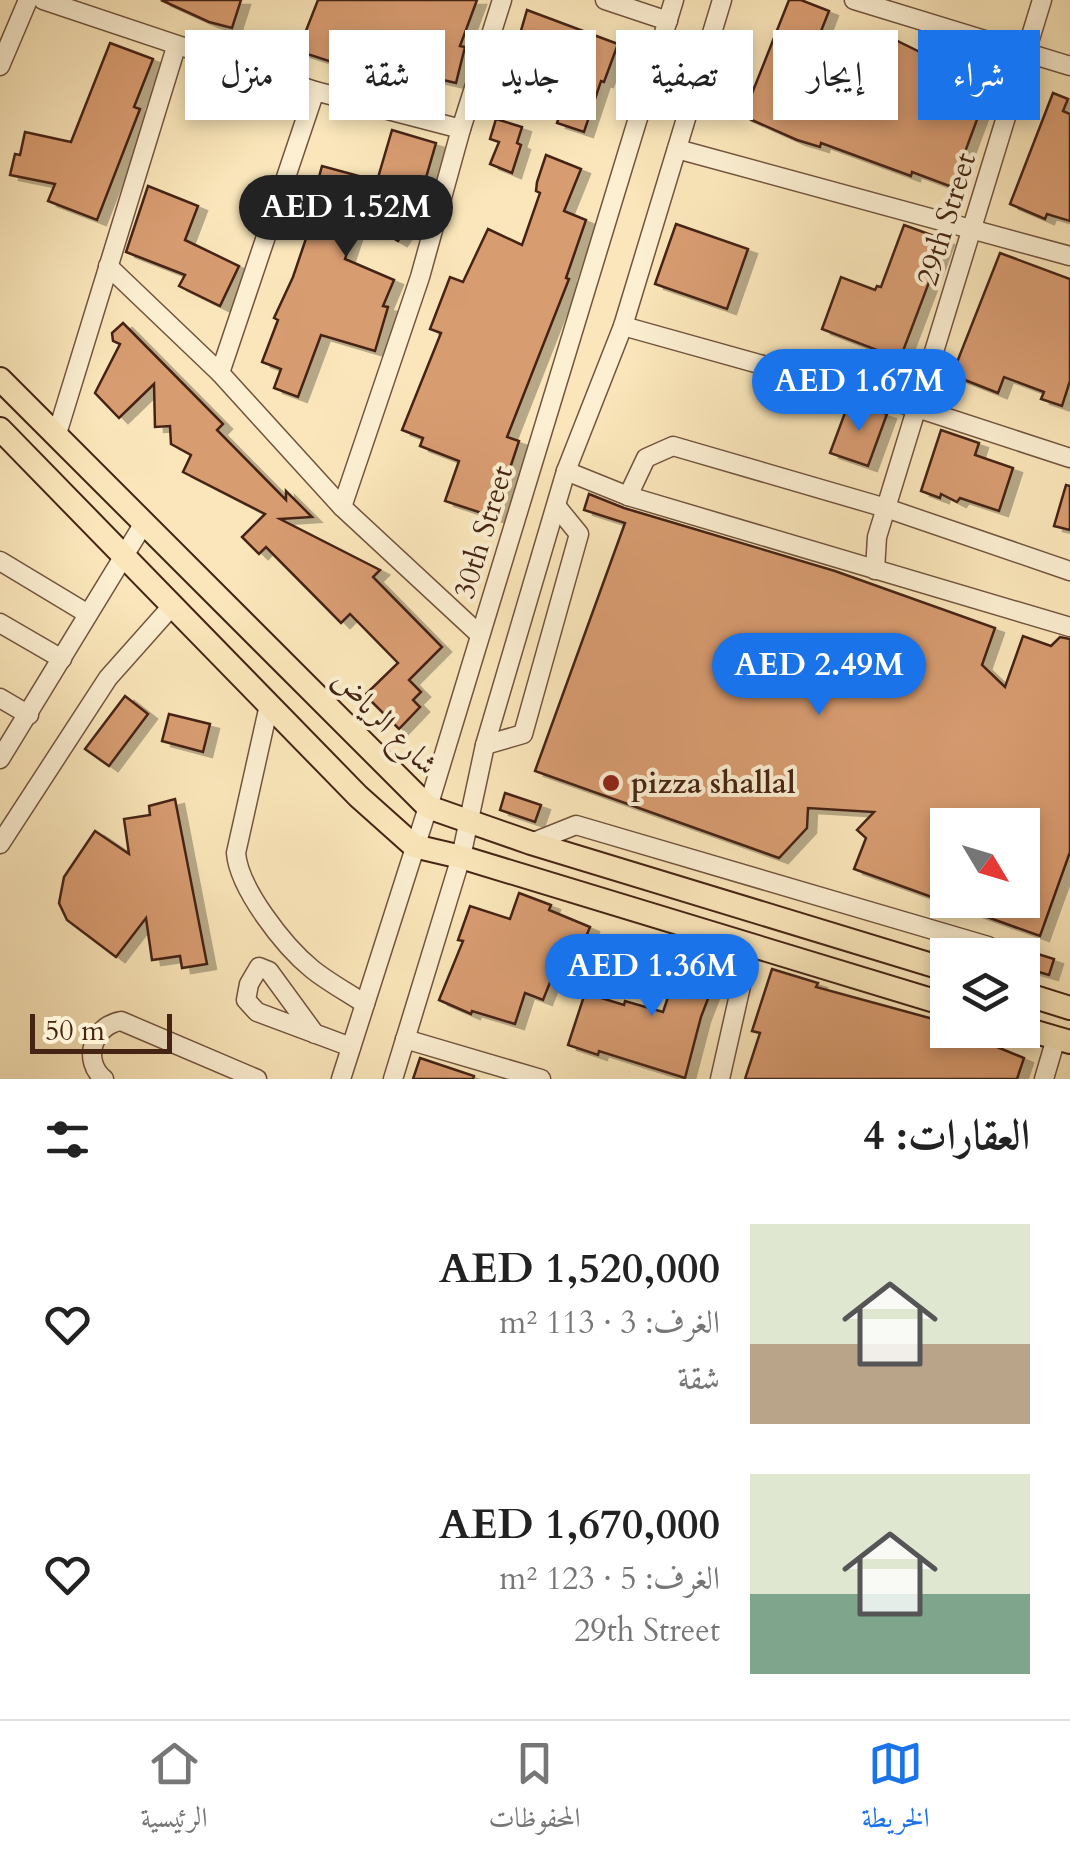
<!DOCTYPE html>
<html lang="ar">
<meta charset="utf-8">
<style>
body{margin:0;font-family:Cardo,Amiri,serif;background:#f6f6f6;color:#222;direction:rtl;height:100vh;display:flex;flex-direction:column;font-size:38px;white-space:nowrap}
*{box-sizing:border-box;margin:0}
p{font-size:32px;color:#767676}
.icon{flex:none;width:55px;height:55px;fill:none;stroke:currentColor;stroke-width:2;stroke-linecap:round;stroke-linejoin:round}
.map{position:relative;height:1079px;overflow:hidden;direction:ltr}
.details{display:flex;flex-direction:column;background:#fff;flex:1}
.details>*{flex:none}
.banner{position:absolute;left:30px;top:30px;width:1010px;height:90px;direction:rtl;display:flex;gap:20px}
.needle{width:65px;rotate:128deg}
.buttons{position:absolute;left:930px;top:808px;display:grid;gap:20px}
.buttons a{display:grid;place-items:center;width:110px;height:110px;border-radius:0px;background:#fff;box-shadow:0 5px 15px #0003;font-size:50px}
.scale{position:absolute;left:30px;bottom:25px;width:142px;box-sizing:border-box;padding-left:10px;border:5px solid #452414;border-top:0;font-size:28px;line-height:35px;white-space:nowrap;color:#452414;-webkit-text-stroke:8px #fcefd2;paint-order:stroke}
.price{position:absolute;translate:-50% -85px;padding:0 22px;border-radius:35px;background:#1a73e8;color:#fff;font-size:32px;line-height:65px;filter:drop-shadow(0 2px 5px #0008)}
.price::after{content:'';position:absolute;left:50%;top:60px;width:30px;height:22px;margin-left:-15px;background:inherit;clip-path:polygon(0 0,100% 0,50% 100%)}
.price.active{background:#222;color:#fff}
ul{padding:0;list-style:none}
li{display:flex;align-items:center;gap:30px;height:250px;padding:0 40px}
li span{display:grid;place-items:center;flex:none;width:280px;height:200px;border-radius:0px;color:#555}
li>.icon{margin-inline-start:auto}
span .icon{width:120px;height:120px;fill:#fffc;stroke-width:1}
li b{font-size:42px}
h2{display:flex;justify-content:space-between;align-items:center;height:120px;padding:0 40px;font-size:42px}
.pill{padding:0 35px;border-radius:0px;background:#fff;box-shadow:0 5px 15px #0003;font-size:35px;line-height:90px}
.pill.active{background:#1a73e8;color:#fff}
.tab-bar{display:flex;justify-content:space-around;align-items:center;height:140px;border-top:2px solid #e0e0e0;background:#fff;font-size:28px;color:#767676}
.tab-bar a{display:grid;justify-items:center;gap:5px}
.tab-bar .active{color:#1a73e8}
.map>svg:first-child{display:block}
.building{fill:#d89c71;stroke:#452414;stroke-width:2.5;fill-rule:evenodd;filter:url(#shadow)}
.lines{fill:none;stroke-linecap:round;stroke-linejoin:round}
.minor-casing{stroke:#72543e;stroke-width:21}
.major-casing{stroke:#452414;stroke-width:26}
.minor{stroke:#fcefd2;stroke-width:18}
.major{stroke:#fae6ba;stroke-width:22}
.poi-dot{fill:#8f2418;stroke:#fcefd2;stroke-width:4}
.labels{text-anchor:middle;stroke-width:8;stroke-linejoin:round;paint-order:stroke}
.street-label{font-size:30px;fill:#452414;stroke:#fcefd2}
.poi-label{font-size:30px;font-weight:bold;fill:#452414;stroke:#fcefd2;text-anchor:start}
</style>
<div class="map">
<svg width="1070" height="1079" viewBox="0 0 1070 1079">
<defs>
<filter id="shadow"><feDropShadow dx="9" dy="5" stdDeviation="0" flood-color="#0004"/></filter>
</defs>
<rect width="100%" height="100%" fill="#fae6ba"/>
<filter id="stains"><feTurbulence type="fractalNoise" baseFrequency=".002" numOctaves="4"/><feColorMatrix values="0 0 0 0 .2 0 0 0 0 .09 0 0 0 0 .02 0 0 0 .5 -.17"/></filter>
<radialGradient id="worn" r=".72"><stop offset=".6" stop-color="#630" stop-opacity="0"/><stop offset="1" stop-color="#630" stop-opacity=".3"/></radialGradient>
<g class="building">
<polygon points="161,0 241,0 232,28 209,22"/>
<polygon points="318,0 477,0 460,46 465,47 456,83 421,75 423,68 387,58 381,78 298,51"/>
<polygon points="789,0 801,0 829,11 814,49 843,59 851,40 872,48 879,32 922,53 923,49 994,74 952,187 912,172 911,176 821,143 820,147 797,140 743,116"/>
<polygon points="527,10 618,44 604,82 601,81 584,132 557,123 575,71 538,57 541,48 518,41"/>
<polygon points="110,43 153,59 134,107 140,109 97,220 48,201 55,184 10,175 15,154 20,155 25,132 71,142"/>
<polygon points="1053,93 1068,99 1063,111 1070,114 1070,221 1047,214 1045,219 1010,204"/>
<polygon points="496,119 522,127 517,143 521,145 512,173 490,164 499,142 490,139"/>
<polygon points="392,130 436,143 419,202 422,204 398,241 359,217 345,259 394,280 383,306 388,307 375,351 321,335 298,397 274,388 281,369 262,362 278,320 274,318 293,277 315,212 310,210 322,166 377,181"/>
<polygon points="546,155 581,169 564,211 586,220 566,278 569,279 507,437 519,441 494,517 445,501 459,461 420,446 423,438 402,430 441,333 430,329 450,277 463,282 488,229 522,245 540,193 536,191 537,182"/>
<polygon points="148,186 198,206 185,240 239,266 220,306 179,286 185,275 126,252"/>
<polygon points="676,224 748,249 727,309 655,284"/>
<polygon points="904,225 945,240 900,359 822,329 841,277 875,290 877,286 881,287"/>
<polygon points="1000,253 1070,279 1070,381 1062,406 1041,399 1044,392 1004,377 998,393 952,375"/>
<polygon points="123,323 223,424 217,430 286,500 286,491 312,517 280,519 380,570 373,577 442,647 409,680 421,692 413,700 420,707 399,729 365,695 398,663 350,614 341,623 266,547 259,554 242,537 265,514 183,472 191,455 171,444 170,426 155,427 154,384 119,418 95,393 120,344 113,341 112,333"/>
<polygon points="849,402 887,414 868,466 830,453"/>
<polygon points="941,430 979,443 975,455 1013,468 999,511 960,498 957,502 941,494 940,498 921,491"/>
<polygon points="1066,485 1070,486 1070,530 1054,526"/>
<path d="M 589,494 L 624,508 L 835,571 L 995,628 L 982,665 L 1005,687 L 1023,636 L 1051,646 L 1060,637 L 1070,639 L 1070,852 L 1040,936 L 854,869 L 866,838 L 857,830 L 874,812 L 808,808 L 807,828 L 779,858 L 535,771 L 625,523 L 584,510 ZM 948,825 L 1022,825 L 1022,900 L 948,900 Z"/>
<polygon points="125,696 148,714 109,766 85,749"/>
<polygon points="169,714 210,724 203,752 162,741"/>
<polygon points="505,793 541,805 535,822 500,810"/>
<polygon points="175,799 207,964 182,968 180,956 152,960 146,918 116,957 67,920 59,903 64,877 95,831 129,854 124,819 150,815 149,806"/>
<polygon points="519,893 551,905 549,910 590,927 570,976 555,970 543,1000 525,993 515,1024 472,1011 471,1014 439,1000 463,941 458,940 470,906 510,919"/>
<polygon points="686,944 724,957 701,1017 685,1078 599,1051 598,1055 568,1045 585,993 624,1005 625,1001 663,1012"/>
<polygon points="1022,949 1054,959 1049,975 1022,967"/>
<polygon points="772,969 818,983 816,987 948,1023 948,1030 956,1030 1024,1058 1017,1079 745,1079 760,1033 752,1031"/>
<polygon points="420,1058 474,1076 473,1079 413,1079"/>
</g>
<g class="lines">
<defs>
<g id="minor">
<polyline points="43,0 315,91 461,129"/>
<polyline points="605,0 668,21"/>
<polyline points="854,0 1070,66"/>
<polyline points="0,66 28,0"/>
<polyline points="677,149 1070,256"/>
<polyline points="108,266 220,373 342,507 480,635"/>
<polyline points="623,326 917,408 1070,458"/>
<polyline points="220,373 315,91"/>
<polyline points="56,437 176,47"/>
<polyline points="566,471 628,496 1070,627"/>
<polyline points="628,496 646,458 673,446 886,508 1070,571"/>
<polyline points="342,507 420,277 461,129 502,0"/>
<polyline points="0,561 88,614"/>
<polyline points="875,570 877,537 1042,0"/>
<polyline points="0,623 62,659"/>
<polyline points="0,698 29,715"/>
<path d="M 269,705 L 236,853 C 239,889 284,946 312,969 C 328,982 347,992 365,1004"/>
<polyline points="485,745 523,734 579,534 557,507"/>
<polyline points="0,759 144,523"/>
<polyline points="531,843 576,825 988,946 992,955"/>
<polyline points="0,844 108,678 172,606"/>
<polyline points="315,1034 269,971 259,967 249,984 246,1000 257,1012 351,1047"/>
<polyline points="405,1039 541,1079"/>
<path d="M 104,1079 C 82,1061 92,1026 121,1021 L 257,1079"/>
<polyline points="341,1079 428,807 674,0"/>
<polyline points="393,1079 461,857 485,745 566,471 623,326 722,0"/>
<polyline points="720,1079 750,946"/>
<polyline points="1044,1079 1056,1038"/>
</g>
<g id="major">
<polyline points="0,379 428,807 531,843 948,970"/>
<polyline points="0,429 358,796 414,846 461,857 948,1005"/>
<polyline points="1022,993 1070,1008"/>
<polyline points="1022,1028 1070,1042"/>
</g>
</defs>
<use href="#minor" class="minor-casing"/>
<use href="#major" class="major-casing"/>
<use href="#minor" class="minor"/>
<use href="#major" class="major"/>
</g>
<circle class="poi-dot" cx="611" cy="783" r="10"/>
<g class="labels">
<g class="street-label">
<text transform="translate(946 219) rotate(-73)" y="10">29th Street</text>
<text transform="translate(483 532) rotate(-73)" y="10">30th Street</text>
<text transform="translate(385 722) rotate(45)" y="10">شارع الرياض</text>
</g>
<g class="poi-label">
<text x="631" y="793">pizza shallal</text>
</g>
</g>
<rect width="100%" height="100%" filter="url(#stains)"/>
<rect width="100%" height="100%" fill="url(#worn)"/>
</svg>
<div class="buttons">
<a><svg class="needle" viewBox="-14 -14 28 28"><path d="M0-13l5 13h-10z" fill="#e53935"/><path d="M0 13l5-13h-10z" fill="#767676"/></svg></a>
<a><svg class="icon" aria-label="layers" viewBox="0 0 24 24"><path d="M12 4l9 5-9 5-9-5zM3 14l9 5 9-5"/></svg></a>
</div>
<div class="scale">50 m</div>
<b class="price active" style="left:346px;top:260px">AED 1.52M</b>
<b class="price" style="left:859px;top:434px">AED 1.67M</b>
<b class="price" style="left:819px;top:718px">AED 2.49M</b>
<b class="price" style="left:652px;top:1019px">AED 1.36M</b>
<div class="banner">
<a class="pill active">شراء</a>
<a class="pill">إيجار</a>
<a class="pill">تصفية</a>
<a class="pill">جديد</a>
<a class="pill">شقة</a>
<a class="pill">منزل</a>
</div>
</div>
<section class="details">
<h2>العقارات: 4<svg class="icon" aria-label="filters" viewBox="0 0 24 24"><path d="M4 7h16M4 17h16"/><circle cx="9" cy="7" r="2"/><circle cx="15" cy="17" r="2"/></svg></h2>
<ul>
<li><span style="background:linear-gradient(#dfe7d0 60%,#b9a48a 0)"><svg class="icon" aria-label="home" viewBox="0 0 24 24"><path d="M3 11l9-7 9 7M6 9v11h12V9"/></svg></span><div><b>AED 1,520,000</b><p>الغرف: 3 · 113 m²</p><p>شقة</p></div><svg class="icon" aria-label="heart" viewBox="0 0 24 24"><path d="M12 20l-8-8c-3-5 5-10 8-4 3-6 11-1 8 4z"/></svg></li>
<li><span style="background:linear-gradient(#dfe7d0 60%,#7fa58c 0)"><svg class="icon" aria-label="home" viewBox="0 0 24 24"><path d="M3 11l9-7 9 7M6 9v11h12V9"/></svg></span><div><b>AED 1,670,000</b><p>الغرف: 5 · 123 m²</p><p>29th Street</p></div><svg class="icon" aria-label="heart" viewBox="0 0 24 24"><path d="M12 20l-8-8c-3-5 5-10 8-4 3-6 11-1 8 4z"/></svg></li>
</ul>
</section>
<nav class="tab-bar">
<a class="active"><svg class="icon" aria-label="map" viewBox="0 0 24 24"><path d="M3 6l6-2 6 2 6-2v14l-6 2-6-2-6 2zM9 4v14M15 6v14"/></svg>الخريطة</a>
<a><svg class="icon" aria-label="saved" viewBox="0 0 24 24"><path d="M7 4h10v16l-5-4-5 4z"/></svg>المحفوظات</a>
<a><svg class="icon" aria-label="home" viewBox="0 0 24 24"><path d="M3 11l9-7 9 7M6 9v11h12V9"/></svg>الرئيسية</a>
</nav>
